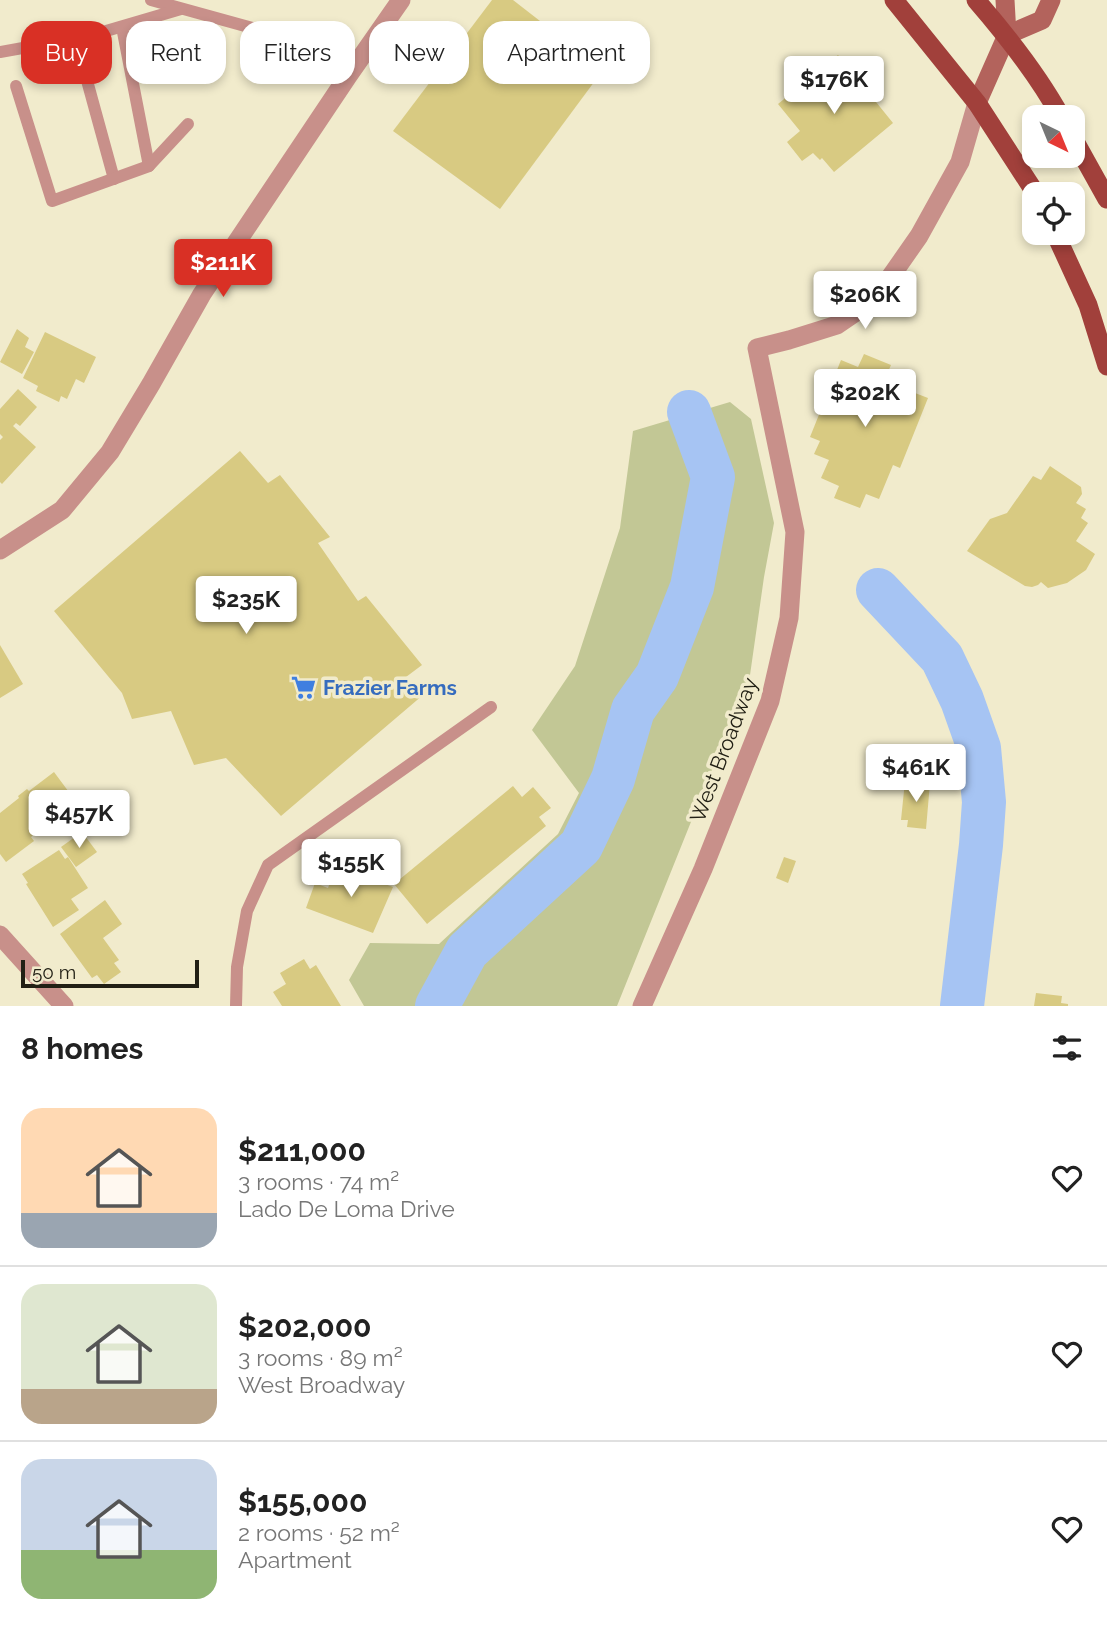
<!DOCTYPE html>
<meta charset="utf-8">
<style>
body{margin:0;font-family:Raleway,sans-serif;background:#f2f2f2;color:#222;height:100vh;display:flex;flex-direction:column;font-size:26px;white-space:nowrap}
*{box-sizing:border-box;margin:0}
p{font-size:23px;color:#767676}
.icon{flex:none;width:38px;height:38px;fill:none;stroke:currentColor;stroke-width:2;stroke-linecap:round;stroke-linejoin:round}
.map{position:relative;height:1006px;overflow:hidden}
.drawer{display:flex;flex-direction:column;background:#fff;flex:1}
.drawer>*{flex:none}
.banner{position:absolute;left:21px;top:21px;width:700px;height:63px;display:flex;gap:14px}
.needle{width:46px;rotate:137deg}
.controls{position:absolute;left:1022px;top:105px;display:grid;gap:14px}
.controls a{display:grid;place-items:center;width:63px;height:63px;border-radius:14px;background:#fff;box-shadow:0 4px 10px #0003;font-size:35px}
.scale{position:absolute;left:21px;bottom:18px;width:178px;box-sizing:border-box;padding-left:7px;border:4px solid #222015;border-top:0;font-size:19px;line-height:24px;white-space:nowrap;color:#222015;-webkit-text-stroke:5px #f1ebcc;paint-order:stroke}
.price{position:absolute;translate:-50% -60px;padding:0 16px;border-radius:7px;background:#fff;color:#222;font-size:23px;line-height:46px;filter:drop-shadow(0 2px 4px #0008)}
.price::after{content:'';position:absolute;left:50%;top:42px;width:21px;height:16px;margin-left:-10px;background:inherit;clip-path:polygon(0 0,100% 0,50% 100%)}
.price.current{background:#d93025;color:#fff}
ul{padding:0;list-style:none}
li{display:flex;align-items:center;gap:21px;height:175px;padding:0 21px}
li+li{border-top:2px solid #e0e0e0}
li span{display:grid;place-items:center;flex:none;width:196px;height:140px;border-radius:21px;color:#555}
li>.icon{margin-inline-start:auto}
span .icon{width:84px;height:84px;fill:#fffc;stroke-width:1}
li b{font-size:30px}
h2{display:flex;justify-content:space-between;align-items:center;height:84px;padding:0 21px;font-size:30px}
.tag{padding:0 24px;border-radius:21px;background:#fff;box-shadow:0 4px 10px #0003;font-size:24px;line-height:63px}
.tag.current{background:#d93025;color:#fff}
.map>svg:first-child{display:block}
.green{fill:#c2c795}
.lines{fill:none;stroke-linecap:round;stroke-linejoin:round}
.river{stroke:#a6c4f3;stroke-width:44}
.building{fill:#d8ca82}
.service{stroke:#c8908a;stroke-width:12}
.minor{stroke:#c8908a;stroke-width:19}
.tertiary{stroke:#c8908a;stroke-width:19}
.secondary{stroke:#b3635c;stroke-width:19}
.primary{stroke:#a1403b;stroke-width:19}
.labels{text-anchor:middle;stroke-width:7;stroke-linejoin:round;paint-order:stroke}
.shop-label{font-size:21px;font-weight:bold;fill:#366cbe;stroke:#f1ebcc;text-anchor:start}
.street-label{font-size:21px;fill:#222015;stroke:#f1ebcc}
</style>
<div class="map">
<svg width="1107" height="1006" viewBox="0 0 1107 1006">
<rect width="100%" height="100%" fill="#f1ebcc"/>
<polygon class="green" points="730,402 751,419 774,523 764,577 750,675 617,1006 364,1006 349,980 370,943 439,944 558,834 579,793 532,730 575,666 620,528 633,431"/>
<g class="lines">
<g class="river">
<polyline points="878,590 942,658 962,700 979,748 984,802 981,845 962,1006"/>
<polyline points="437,1006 467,951 581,846 613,779 633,710 657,676 692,587 713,477 689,412"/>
</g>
</g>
<g class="building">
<polygon points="492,0 513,0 603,70 500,209 393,131"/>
<polygon points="838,55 893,123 834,172 822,158 820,160 813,153 802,161 787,142 800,131 778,104"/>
<polygon points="17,329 29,338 25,347 34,352 22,374 0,362"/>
<polygon points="45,332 96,357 84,383 76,379 67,399 61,396 59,402 36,391 38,386 23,378"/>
<polygon points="864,354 891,365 884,381 928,398 900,468 893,465 879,499 866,494 860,508 834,498 839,486 821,478 829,460 814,454 820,441 810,437 841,360 858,367"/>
<polygon points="18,389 37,407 20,426 16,423 13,426 36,447 2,484 0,482 0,440 3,437 0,434 0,409"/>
<polygon points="240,451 268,483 280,475 330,537 318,543 358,601 366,596 422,665 406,677 423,695 281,816 226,758 194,765 171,711 132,719 122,693 54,611"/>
<polygon points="1050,466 1081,487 1082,494 1076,503 1086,509 1081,518 1088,523 1076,541 1095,554 1086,570 1067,583 1048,588 1041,582 1038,585 1032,587 1025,586 967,551 990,519 1007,513 1033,476 1041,480"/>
<polygon points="0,645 23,684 0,698"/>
<polygon points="54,772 80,807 51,829 47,824 31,837 34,841 6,862 0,854 0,813 19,798 18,796 27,789 29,791"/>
<polygon points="905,781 930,783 926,829 907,827 908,820 901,820"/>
<polygon points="513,786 522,797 533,787 551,808 539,817 546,826 427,924 394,884"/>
<polygon points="82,832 97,852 76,867 61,847"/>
<polygon points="59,850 65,859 68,857 88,888 71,899 79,910 53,927 26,884 28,883 22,874"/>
<polygon points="784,857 796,861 788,883 776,878"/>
<polygon points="336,866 393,887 373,933 306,908 315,883 328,888"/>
<polygon points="105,900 122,924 103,938 119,960 114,963 121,972 104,984 97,975 92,978 60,934"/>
<polygon points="304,959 310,969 316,965 341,1006 282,1006 273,992 286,984 280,973"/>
<polygon points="1036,993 1062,996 1061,1003 1068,1004 1068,1006 1034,1006"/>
</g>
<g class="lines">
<g class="service">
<polyline points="151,0 361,58"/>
<polyline points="122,27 149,166"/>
<polyline points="0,52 89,36 181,9"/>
<polyline points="83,66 114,179"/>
<polyline points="16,86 52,201 149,166 188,124"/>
<polyline points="236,1006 237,967 247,911 268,865 491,707"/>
</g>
<polyline class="minor" points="0,935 64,1006"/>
<g class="tertiary">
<polyline points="0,550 62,510 110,452 151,384 202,294 348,76 401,0"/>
<polyline points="642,1006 703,869 770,701 789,618 795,532 757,348 789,340 837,325 875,299 919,236 960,162 977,103"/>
</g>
<g class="secondary">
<polyline points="1007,35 1042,20 1051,0"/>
<polyline points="977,103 1007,35 1005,0"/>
</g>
<g class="primary">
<polyline points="894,0 977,103 1036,194"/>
<path d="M 976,0 C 1008,37 1038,75 1061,117"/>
<polyline points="1073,138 1107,199"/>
<polyline points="1055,233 1088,305 1107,366"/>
</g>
</g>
<defs>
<symbol id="supermarket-bare" viewBox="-9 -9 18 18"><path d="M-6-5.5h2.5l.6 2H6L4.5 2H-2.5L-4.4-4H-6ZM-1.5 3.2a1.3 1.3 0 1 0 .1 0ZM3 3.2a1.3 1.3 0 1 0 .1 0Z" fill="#3f7fe0" stroke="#f1ebcc" stroke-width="2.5" paint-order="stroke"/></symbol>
</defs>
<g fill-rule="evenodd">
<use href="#supermarket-bare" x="286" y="670" width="35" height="35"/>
</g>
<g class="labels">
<g class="shop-label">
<text x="323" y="695">Frazier Farms</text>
</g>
<g class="street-label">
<text transform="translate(724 750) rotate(-69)" y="7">West Broadway</text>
</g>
</g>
</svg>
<div class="controls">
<a><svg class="needle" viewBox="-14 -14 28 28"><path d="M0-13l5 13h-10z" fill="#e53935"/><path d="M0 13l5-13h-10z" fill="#767676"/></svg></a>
<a><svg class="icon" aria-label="locate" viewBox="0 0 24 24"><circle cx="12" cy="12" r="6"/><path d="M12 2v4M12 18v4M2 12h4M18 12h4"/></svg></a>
</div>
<div class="scale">50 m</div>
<b class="price" style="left:834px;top:116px">$176K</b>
<b class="price current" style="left:223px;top:299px">$211K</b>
<b class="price" style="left:865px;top:331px">$206K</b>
<b class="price" style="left:865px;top:429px">$202K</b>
<b class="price" style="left:246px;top:636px">$235K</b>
<b class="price" style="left:916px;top:804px">$461K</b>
<b class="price" style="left:79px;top:850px">$457K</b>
<b class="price" style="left:351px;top:899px">$155K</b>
<div class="banner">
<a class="tag current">Buy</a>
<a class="tag">Rent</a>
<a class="tag">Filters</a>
<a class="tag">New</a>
<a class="tag">Apartment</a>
</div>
</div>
<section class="drawer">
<h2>8 homes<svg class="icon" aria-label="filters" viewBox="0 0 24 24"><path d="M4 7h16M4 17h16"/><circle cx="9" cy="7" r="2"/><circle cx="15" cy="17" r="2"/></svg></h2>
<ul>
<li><span style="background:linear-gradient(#ffd9b3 75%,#9aa5b1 0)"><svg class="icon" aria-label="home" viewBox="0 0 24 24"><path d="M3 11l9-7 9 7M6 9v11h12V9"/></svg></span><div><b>$211,000</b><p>3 rooms · 74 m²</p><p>Lado De Loma Drive</p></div><svg class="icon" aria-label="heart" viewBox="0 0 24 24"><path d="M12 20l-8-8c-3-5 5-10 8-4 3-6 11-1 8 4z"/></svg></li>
<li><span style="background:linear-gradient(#dfe7d0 75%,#b9a48a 0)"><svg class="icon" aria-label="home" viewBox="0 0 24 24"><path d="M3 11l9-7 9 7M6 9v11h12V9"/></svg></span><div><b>$202,000</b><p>3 rooms · 89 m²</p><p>West Broadway</p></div><svg class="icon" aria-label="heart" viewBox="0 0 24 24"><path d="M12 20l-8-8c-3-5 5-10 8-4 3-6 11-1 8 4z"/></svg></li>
<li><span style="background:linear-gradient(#c9d6e8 65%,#8fb573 0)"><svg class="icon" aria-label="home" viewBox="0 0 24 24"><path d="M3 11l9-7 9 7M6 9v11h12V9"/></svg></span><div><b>$155,000</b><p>2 rooms · 52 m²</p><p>Apartment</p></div><svg class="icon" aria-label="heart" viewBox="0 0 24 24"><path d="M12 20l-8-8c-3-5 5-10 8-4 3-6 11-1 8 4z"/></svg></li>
</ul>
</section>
